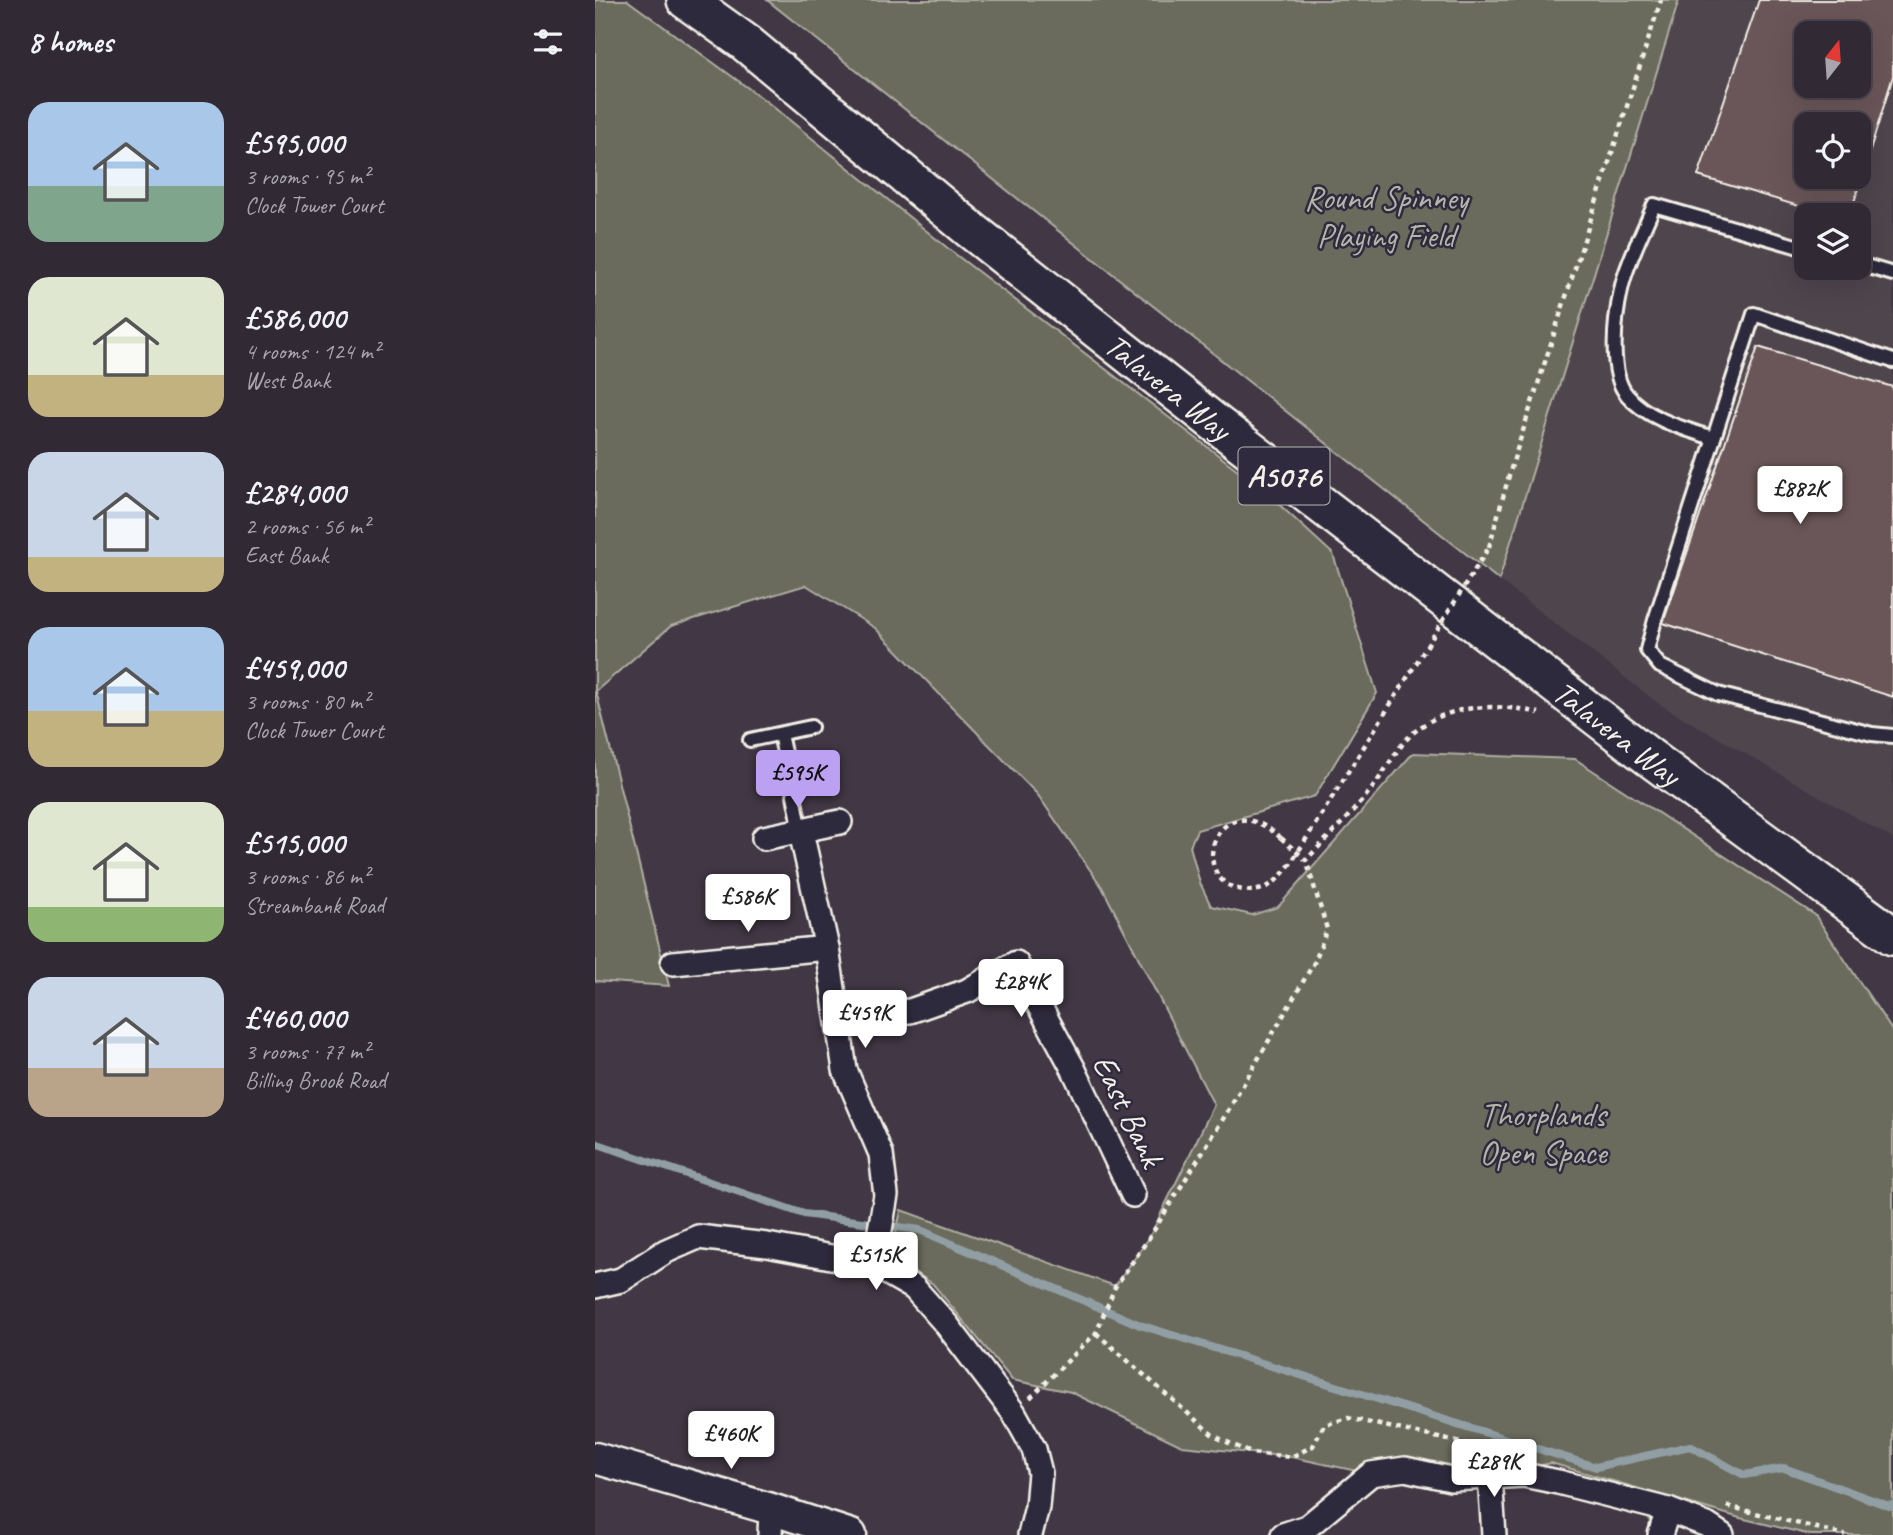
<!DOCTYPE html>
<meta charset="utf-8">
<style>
body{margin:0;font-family:Caveat,sans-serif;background:#39313c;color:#f1f3f6;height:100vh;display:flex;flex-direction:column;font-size:26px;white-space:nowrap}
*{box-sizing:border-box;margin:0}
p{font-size:23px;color:#a8a6ac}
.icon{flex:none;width:38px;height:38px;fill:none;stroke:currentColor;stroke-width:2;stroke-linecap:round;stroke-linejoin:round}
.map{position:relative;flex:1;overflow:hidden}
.drawer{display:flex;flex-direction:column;background:#312934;width:595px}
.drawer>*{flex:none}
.needle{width:46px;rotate:17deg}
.tools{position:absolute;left:1199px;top:21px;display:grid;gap:14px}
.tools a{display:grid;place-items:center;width:77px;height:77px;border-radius:14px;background:#312934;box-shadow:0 7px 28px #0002,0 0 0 2px #4c454f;font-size:35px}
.price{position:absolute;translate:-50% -60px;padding:0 16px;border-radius:7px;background:#fff;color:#222;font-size:23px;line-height:46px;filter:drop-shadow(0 2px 4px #0008)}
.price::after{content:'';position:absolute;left:50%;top:42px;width:21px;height:16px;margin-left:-10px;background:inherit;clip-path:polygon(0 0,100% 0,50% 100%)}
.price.on{background:#bca0f2;color:#111}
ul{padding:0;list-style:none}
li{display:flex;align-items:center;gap:21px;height:175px;padding:0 28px}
li span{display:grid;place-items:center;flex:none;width:196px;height:140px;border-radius:21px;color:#555}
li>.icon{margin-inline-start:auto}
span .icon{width:84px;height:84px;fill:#fffc;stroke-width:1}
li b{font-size:30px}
h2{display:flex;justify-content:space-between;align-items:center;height:84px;padding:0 28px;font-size:30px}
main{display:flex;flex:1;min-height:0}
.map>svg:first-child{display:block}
.built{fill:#50444e;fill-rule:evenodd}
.green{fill:#6a6b5d;stroke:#afaea2;stroke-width:2}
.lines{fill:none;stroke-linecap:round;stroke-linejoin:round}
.stream{stroke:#919fa5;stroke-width:8}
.building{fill:#6a5658;stroke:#f4f1e8;stroke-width:2;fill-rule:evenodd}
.service-casing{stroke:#f4f1e8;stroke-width:18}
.minor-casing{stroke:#f4f1e8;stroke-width:28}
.tertiary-casing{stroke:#f4f1e8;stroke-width:35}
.primary-casing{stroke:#f4f1e8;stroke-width:42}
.path{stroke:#f4f1e8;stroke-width:4.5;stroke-dasharray:5 5;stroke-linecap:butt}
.service{stroke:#2f2a3d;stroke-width:12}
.minor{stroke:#2f2a3d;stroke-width:23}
.tertiary{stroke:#2f2a3d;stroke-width:30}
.primary{stroke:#2f2a3d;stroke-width:37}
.path-bridge{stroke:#f4f1e8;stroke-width:4.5;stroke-dasharray:5 5;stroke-linecap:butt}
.labels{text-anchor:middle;stroke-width:5;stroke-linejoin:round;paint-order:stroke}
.shield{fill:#2f2a3d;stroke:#b9b5b5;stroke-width:2}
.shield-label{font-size:32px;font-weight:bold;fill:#f4f1e8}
.park-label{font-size:33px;fill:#b6b5a9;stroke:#2f2a3d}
.street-label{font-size:33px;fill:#f4f1e8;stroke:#2f2a3d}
</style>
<main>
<section class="drawer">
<h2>8 homes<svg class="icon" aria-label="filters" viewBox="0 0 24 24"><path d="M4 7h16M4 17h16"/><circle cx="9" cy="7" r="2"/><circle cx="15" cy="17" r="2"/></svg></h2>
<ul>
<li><span style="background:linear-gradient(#a9c7e8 60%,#7fa58c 0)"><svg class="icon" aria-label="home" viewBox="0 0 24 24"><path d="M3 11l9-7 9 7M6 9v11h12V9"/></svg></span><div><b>£595,000</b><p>3 rooms · 95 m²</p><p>Clock Tower Court</p></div></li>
<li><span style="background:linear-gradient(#dfe7d0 70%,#c2b280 0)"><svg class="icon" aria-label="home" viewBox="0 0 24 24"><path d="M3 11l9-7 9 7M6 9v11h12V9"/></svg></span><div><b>£586,000</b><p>4 rooms · 124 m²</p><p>West Bank</p></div></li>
<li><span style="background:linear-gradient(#c9d6e8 75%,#c2b280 0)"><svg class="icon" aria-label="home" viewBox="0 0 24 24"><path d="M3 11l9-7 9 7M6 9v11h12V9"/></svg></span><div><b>£284,000</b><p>2 rooms · 56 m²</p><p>East Bank</p></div></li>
<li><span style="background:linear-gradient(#a9c7e8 60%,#c2b280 0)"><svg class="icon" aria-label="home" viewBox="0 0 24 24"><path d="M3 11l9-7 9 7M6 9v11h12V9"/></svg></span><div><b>£459,000</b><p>3 rooms · 80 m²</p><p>Clock Tower Court</p></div></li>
<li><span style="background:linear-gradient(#dfe7d0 75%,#8fb573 0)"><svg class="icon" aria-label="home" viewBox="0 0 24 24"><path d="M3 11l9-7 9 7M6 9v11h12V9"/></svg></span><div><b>£515,000</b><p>3 rooms · 86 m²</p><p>Streambank Road</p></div></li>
<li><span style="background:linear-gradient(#c9d6e8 65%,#b9a48a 0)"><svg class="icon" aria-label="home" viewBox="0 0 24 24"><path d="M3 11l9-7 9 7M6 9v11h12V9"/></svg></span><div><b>£460,000</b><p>3 rooms · 77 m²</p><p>Billing Brook Road</p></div></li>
</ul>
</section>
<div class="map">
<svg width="1298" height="1535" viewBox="0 0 1298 1535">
<rect width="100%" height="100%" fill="#413745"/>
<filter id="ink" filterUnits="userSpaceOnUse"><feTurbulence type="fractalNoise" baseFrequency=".0143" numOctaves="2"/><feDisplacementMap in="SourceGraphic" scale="14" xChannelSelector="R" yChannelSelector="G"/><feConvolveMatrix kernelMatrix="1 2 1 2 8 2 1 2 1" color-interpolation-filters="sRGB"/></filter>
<g filter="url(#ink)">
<path class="built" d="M 1084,0 L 1298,0 L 1298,839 L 1064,704 L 904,580 ZM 1211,33 L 1264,33 L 1264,86 L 1211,86 ZM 1211,124 L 1264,124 L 1264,177 L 1211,177 ZM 1211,215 L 1264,215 L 1264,268 L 1211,268 Z"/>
<g class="green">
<polygon points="0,0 32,0 171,101 360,254 665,487 738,554 782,693 720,796 602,830 595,846 605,883 616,906 657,915 683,907 818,753 980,759 1220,915 1298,1032 1298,1535 1216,1535 1145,1518 956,1463 895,1477 776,1474 696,1457 587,1446 476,1392 417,1380 338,1284 296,1257 306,1210 520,1286 554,1238 619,1105 507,887 442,794 280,628 211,585 76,626 1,691 74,986 0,981"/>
<polygon points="172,0 1084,0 904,580"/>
</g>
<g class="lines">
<polyline class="stream" points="0,1143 209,1214 325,1230 545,1325 1001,1467 1095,1446 1149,1475 1189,1468 1294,1506 1298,1505"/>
</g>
<g class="building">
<path d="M 1164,0 L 1298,0 L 1298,76 L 1255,215 L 1234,215 L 1103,176 ZM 1211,33 L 1264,33 L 1264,86 L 1211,86 ZM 1211,124 L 1264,124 L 1264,177 L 1211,177 Z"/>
<polygon points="1163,347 1298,387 1298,697 1068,623"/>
</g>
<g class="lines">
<defs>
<g id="service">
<polyline points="1264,264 1298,274"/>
<polyline points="1298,361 1159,314 1060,620 1052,650 1065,666 1123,694 1277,734 1298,736"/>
<path d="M 1118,438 C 1090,429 1052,419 1032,395 C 1013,373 1020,317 1026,290 C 1031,264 1049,230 1059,205 L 1211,249"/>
<polyline points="185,734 193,771"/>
<polyline points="155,740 216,727"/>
<polyline points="199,795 206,832"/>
</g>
<g id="minor">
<polyline points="206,832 232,948 250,1070 286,1154 291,1195 279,1265"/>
<polyline points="169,838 245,822"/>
<polyline points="78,963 232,948"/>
<polyline points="242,1014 315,1011 372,991 421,963 478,1068 538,1195"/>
<polyline points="0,1286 26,1280 71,1251 103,1237 172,1245 279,1265 319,1288 352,1325 419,1413 439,1449 445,1473 442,1507 435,1535"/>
<polyline points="895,1477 899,1535"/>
<polyline points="175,1535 176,1509"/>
<polyline points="688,1535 712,1527 776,1474 810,1469 856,1479 929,1475 963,1482 1073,1510 1112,1525 1127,1535"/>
<polyline points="1065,1535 1073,1510"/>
</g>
<polyline id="tertiary" points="0,1458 176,1509 256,1535"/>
<g id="primary">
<path id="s1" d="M 91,0 L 151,43 L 376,230 L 624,426 L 1054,757 L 1298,936"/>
</g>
</defs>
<use href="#service" class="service-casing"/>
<use href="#minor" class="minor-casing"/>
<use href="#tertiary" class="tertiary-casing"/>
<use href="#primary" class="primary-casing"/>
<g class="path">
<polyline points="894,547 917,465 1066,0"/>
<path d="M 686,838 L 711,860 C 732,838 755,816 774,792 C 788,776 797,755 812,739 C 844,704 900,702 944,713"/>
<polyline points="501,1333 619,1436 656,1453 696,1457 718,1446 729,1425 753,1418 899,1450"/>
<polyline points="435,1398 501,1333 520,1287 554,1238 633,1111 720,961 732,929 711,860"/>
<polyline points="1132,1506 1250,1535"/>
</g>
<use href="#service" class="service"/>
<use href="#minor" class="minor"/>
<use href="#tertiary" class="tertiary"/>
<use href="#primary" class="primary"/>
<path class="path-bridge" d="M 686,838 C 620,779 590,882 648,890 C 672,894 683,880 696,863 L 894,547"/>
</g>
</g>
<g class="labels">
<rect class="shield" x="643.5" y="447.5" width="91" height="57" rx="5"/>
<g class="shield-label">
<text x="689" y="487">A5076</text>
</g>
<g class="park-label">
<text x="791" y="209">Round Spinney<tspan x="791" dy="38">Playing Field</tspan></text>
<text x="948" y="1126">Thorplands<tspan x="948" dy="38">Open Space</tspan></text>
</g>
<g class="street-label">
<text dy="12" stroke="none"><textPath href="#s1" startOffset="618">Talavera Way</textPath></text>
<text dy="12" stroke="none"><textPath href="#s1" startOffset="1185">Talavera Way</textPath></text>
<text transform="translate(534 1110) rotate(64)" y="12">East Bank</text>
</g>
</g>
</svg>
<div class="tools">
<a><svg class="needle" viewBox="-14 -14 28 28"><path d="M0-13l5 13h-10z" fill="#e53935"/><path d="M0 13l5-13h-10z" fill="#a8a6ac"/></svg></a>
<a><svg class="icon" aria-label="locate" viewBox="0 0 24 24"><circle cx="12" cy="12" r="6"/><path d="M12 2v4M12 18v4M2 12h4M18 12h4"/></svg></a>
<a><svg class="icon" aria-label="layers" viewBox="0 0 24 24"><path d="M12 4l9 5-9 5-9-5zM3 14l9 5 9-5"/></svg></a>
</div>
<b class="price" style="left:1205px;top:526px">£882K</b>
<b class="price on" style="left:203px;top:810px">£595K</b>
<b class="price" style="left:153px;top:934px">£586K</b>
<b class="price" style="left:426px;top:1019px">£284K</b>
<b class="price" style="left:270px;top:1050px">£459K</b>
<b class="price" style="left:281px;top:1292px">£515K</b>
<b class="price" style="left:136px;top:1471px">£460K</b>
<b class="price" style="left:899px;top:1499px">£289K</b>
</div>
</main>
